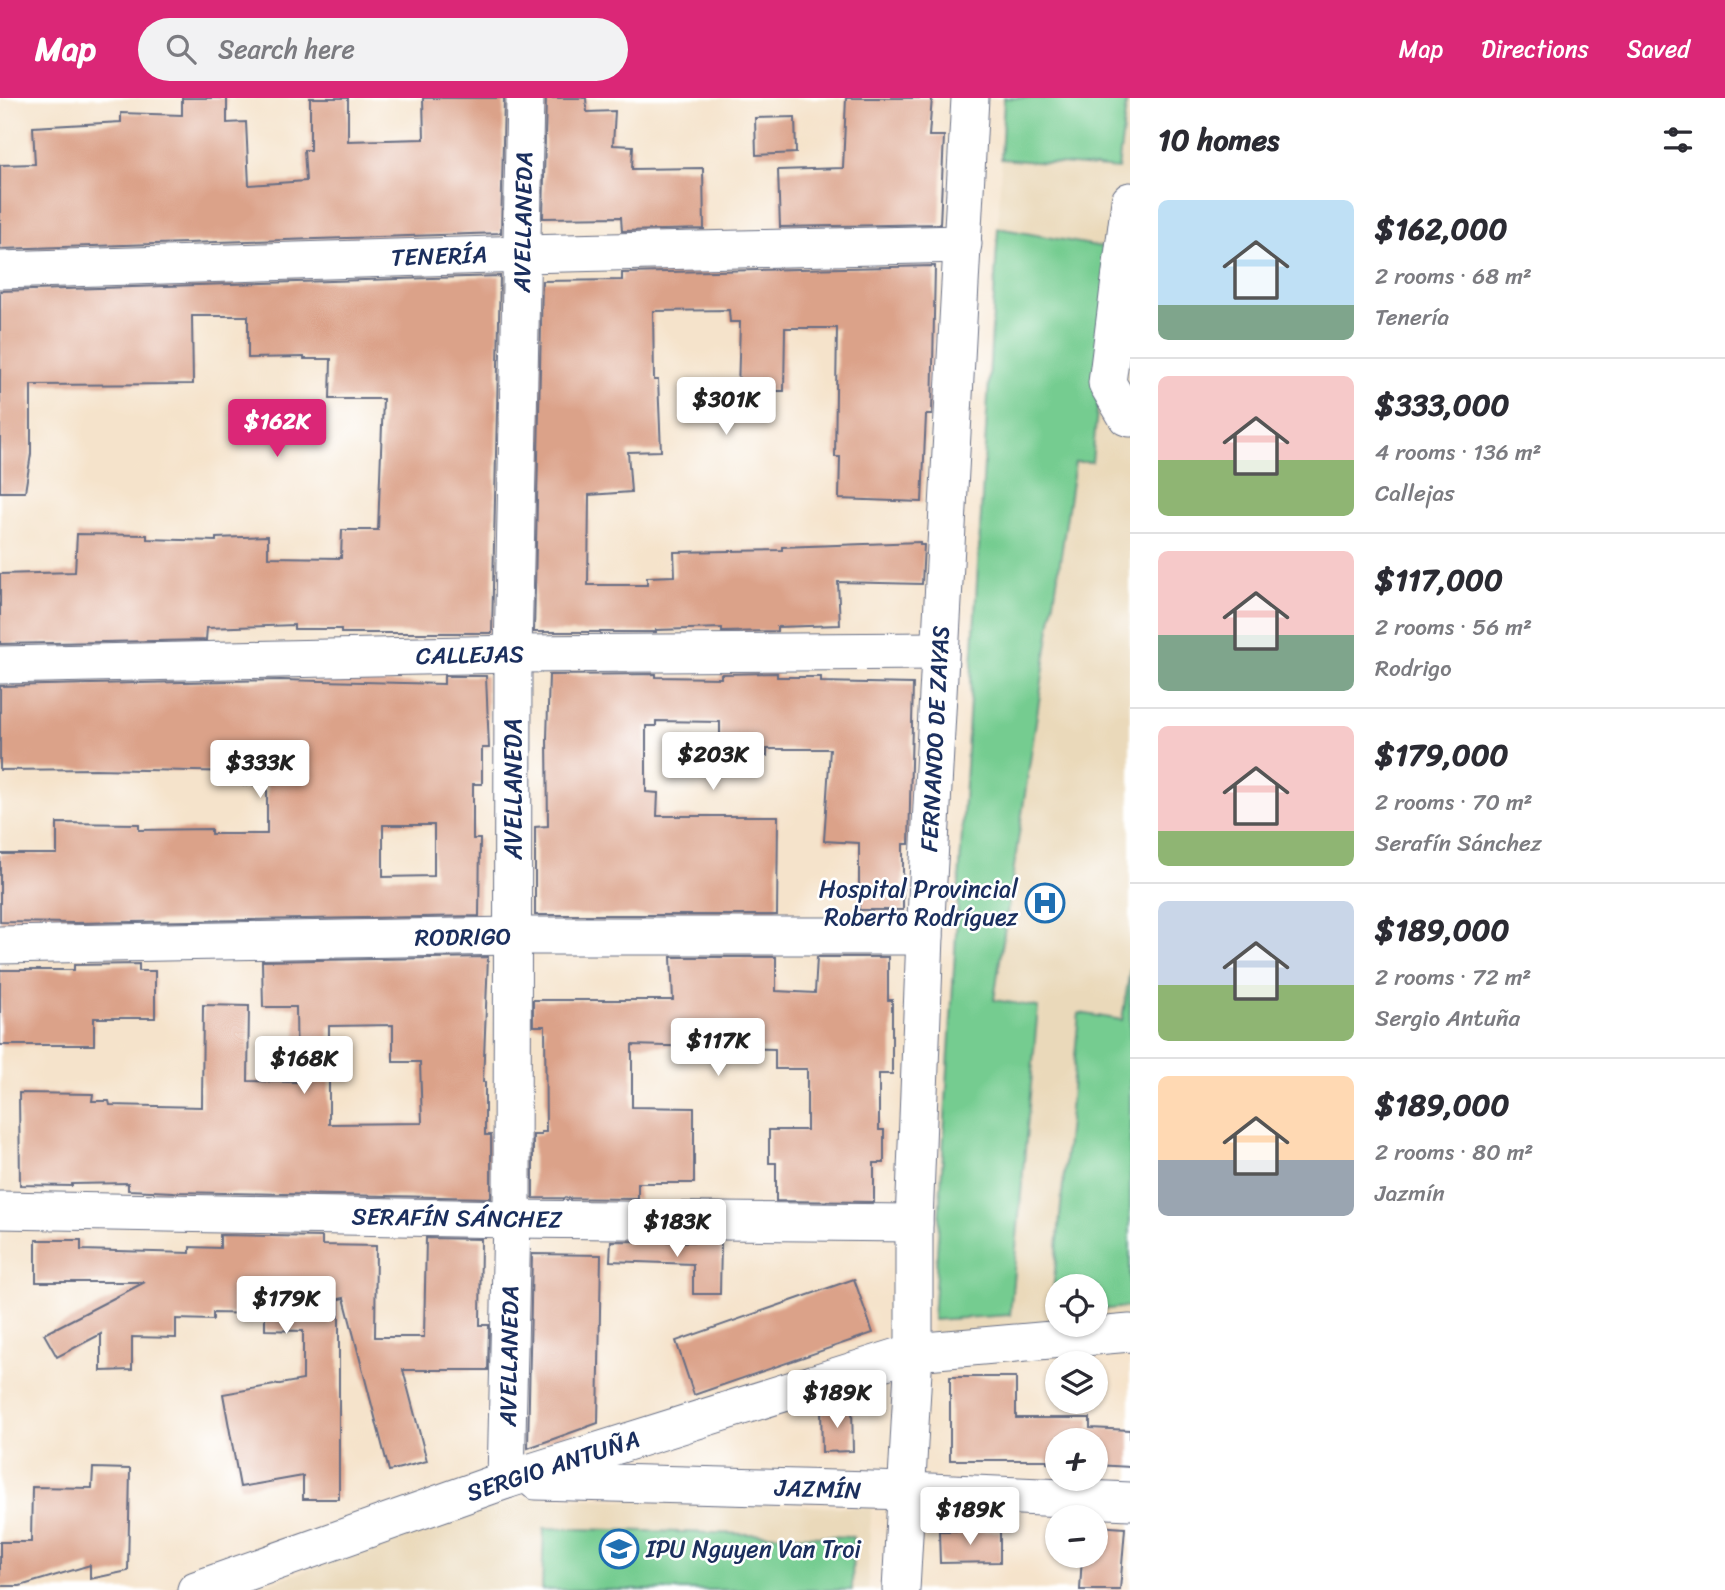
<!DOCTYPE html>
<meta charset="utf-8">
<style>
body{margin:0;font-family:Sriracha,sans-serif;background:#f2f2f3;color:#2b2b33;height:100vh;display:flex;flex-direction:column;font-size:26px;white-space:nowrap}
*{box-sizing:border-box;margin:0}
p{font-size:23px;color:#7c7c81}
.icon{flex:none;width:38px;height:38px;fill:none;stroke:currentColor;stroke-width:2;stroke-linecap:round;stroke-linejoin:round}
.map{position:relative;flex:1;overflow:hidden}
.details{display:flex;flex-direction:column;background:#fff;width:595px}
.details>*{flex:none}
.controls{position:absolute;left:1045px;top:1176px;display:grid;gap:14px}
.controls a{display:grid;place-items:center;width:63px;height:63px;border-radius:50%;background:#fff;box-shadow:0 2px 5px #0004;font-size:35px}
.price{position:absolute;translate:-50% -60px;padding:0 16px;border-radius:7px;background:#fff;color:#222;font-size:23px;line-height:46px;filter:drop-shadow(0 2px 4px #0008)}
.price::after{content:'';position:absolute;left:50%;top:42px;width:21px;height:16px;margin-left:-10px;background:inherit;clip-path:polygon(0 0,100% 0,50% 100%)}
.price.on{background:#db2777;color:#fff}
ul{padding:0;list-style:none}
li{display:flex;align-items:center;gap:21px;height:175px;padding:0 28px}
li+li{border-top:2px solid #e1e1e2}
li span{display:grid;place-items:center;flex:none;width:196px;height:140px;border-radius:10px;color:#555}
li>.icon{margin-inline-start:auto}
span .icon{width:84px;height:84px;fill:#fffc;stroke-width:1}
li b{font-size:30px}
h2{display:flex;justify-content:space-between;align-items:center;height:84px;padding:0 28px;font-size:30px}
header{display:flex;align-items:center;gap:42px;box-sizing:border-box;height:98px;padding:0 35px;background:#db2777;color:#fff}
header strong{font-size:33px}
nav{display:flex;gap:38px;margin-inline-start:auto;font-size:24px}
.search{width:490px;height:63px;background:#f2f2f3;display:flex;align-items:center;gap:18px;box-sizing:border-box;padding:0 24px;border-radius:38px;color:#7c7c81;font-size:26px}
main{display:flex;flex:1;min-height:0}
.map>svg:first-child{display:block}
.built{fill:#ead9ba;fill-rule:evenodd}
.green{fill:#75cc90;stroke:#487e77;stroke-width:2}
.building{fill:#dba289;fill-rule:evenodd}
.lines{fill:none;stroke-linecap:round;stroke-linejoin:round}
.minor-casing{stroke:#676e84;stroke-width:39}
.minor{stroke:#fff;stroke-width:37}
.labels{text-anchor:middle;stroke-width:5;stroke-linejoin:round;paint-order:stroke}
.street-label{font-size:24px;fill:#1b2f5e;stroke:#fff}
.poi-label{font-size:24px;fill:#1b2f5e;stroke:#fff;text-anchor:end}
</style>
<header>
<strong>Map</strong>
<div class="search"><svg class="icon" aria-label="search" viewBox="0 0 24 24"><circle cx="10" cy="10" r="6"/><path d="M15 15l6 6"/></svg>Search here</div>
<nav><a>Map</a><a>Directions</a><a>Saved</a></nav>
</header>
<main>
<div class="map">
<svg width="1130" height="1492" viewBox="0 0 1130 1492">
<rect width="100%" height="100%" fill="#fff"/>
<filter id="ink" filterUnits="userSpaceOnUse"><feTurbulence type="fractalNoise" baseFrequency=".0143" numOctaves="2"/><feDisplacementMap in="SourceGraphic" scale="14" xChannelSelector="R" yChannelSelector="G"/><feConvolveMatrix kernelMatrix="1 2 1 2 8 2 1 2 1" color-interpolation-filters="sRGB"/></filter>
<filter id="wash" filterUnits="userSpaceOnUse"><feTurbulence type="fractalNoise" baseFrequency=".00686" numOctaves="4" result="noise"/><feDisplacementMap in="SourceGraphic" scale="28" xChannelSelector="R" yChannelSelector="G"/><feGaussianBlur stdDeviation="1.57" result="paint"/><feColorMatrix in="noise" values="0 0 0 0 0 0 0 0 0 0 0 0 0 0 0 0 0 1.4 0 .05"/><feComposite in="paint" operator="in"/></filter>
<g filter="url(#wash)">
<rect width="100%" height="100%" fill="#f5e3cb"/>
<g class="built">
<path d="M 1004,0 L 1130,0 L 1130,1254 L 930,1267 L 985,421 ZM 1057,1188 L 1096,1188 L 1096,1227 L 1057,1227 Z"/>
<polygon points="525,1399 871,1410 868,1492 248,1492"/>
</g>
<g class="green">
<polygon points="1004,0 1127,0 1118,71 1001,61"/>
<polygon points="998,130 1113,151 1092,364 1075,364 994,902 1038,909 1010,1217 933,1222"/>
<polygon points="1130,871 1130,1209 1096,1212 1096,1188 1057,1188 1057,1214 1051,1215 1079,915 1122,922"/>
<polygon points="544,1430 853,1439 852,1492 542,1492"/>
</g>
<g id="blocks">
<g class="building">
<polygon points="182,0 227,0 227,25 246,24 249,87 306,83 304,52 310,52 310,0 348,0 348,43 424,41 423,0 504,0 501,135 0,151 0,67 35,66 33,29 121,24 121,15 182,17"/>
<polygon points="546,0 586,0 587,14 615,13 613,47 633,48 632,71 703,70 704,131 622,133 621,119 543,120"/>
<polygon points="846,0 932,0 929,38 944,38 940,126 780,129 778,72 843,70"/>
<polygon points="795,19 796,55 756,57 755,20"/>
<polygon points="935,168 932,317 926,317 922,404 839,401 840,359 835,359 837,230 785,230 784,293 738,293 740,224 730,224 729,212 653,213 654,282 658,282 661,353 628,354 631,394 589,397 588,487 647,487 647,479 675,478 674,454 782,452 782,449 920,444 920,447 924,447 922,486 838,484 840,527 777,529 777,533 722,534 722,530 656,532 656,534 534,534 542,183 622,182 622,175"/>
<polygon points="500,178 492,535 341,535 341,531 294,531 294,527 207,530 206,542 0,546 0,476 75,474 77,436 147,437 147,441 216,443 216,440 268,438 268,459 341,460 342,432 378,432 383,301 330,301 331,261 304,261 304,259 248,260 248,218 192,218 193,286 31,287 31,356 25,394 0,394 0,193"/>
<polygon points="777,575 777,579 821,579 821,584 913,586 909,746 903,746 903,812 859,812 859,745 824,743 830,651 767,651 767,658 720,657 720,624 656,623 656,628 646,628 646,694 658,695 657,718 778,718 777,817 535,817 535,729 548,728 547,640 549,577 656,576 656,579 721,580 721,576"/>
<path d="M 444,578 L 486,578 L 489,650 L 482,650 L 482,686 L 473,686 L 473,741 L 480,741 L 479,818 L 75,825 L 0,824 L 0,756 L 57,756 L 57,725 L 139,726 L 139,732 L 211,731 L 211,736 L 267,736 L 267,687 L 242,687 L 242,674 L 95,671 L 0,672 L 0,588 L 281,582 L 444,586 ZM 383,727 L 434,727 L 434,778 L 383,779 Z"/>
<path d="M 488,859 L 483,984 L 485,984 L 485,1037 L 491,1037 L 491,1100 L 174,1094 L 128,1092 L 128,1085 L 72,1086 L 72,1088 L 20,1087 L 19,995 L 93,996 L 92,1003 L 109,1003 L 110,1007 L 202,1009 L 203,907 L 249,908 L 248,983 L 297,984 L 296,909 L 263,909 L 262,863 ZM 393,927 L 393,964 L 420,964 L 422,1025 L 329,1026 L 329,928 Z"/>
<polygon points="671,859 776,859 776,893 815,895 817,859 888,859 888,902 892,902 892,976 879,976 879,1032 884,1032 884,1065 874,1065 874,1104 776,1103 776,1065 769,1065 769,1032 807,1032 807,971 775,971 775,951 632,947 632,1009 694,1010 694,1085 638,1085 638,1101 533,1100 533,1037 541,1037 541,1034 546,1034 545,928 533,928 533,902 673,902"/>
<polygon points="139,866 139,873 155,873 155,920 94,920 94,947 0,947 0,872 74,872 74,867"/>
<polygon points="220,1137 322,1139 322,1147 376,1148 375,1239 424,1239 426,1140 481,1141 480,1227 489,1227 488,1272 403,1272 427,1363 389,1373 344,1200 339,1201 339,1401 303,1401 303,1378 240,1389 223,1296 303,1282 303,1233 265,1232 265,1216 213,1215 213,1222 176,1221 176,1240 132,1239 132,1272 101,1273 101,1236 57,1259 44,1236 145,1184 36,1184 36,1142 81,1142 81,1152 190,1155 190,1149 220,1150"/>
<polygon points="611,1143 721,1144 720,1196 693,1196 693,1166 610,1163"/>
<polygon points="532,1156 601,1157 598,1325 528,1350"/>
<polygon points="854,1181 873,1235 694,1297 676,1243"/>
<polygon points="950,1279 1016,1279 1016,1320 1090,1320 1090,1330 1130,1332 1130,1369 1096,1367 1096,1342 1057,1342 1057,1366 1047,1365 1047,1362 950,1362"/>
<polygon points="821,1310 852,1310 853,1353 822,1354"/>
<polygon points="93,1370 130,1371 128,1473 90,1481 90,1467 20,1488 0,1488 0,1444 31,1444 32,1389 92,1390"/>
<polygon points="1096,1428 1125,1430 1120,1492 1080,1492 1082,1458 1096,1458"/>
<polygon points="939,1433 1000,1433 1000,1464 940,1465"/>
</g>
</g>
</g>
<g filter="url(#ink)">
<use href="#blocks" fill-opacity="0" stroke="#676e84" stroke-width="2"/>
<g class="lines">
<defs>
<g id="minor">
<polyline points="1130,103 1107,285 1127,319 1130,320"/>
<polyline points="0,172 523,156 963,146"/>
<polyline points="0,567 513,556 939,553"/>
<polyline points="0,847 512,838 925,838"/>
<polyline points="0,1112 512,1121 914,1125"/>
<polyline points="506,1382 512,1121 513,556 525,0"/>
<polyline points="536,1383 908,1393 1130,1403"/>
<polyline points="196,1492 506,1382 914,1254 1130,1235"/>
<polyline points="901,1492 914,1254 914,1125 925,838 970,0"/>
</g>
</defs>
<use href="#minor" class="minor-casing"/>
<use href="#minor" class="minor"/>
</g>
</g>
<defs>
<symbol id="hospital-ring" viewBox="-11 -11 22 22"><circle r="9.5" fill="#fff" stroke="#1f6fb2" stroke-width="1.5"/><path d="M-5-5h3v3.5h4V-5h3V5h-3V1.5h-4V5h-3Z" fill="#1f6fb2"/></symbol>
<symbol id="school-ring" viewBox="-11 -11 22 22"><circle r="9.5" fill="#fff" stroke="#1f6fb2" stroke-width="1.5"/><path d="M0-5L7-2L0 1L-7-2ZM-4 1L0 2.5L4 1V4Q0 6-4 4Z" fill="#1f6fb2"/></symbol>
</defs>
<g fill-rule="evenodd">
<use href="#hospital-ring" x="1023" y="783" width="44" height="44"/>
<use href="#school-ring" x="597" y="1429" width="44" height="44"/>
</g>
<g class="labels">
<g class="street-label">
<text transform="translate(523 124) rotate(-89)" y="8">AVELLANEDA</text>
<text transform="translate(439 158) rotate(-2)" y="8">TENERÍA</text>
<text transform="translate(470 557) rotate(-1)" y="8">CALLEJAS</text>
<text transform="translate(935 641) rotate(-87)" y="8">FERNANDO DE ZAYAS</text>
<text transform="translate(513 691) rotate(-90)" y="8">AVELLANEDA</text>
<text transform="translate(463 839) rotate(-1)" y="8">RODRIGO</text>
<text transform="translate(457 1120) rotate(1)" y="8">SERAFÍN SÁNCHEZ</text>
<text transform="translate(509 1258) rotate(-89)" y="8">AVELLANEDA</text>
<text transform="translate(553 1368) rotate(-18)" y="8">SERGIO ANTUÑA</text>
<text transform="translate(818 1391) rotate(2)" y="8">JAZMÍN</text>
</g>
<g class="poi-label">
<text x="1018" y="799">Hospital Provincial<tspan x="1018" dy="28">Roberto Rodríguez</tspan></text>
<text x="646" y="1459" text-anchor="start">IPU Nguyen Van Troi</text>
</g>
</g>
</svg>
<div class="controls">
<a><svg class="icon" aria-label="locate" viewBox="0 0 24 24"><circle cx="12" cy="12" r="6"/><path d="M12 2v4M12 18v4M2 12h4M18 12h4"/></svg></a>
<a><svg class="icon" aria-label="layers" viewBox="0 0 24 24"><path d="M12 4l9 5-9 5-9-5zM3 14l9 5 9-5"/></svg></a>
<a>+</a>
<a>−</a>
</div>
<b class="price" style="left:726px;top:339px">$301K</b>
<b class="price on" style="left:277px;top:361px">$162K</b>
<b class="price" style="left:713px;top:694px">$203K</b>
<b class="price" style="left:260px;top:702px">$333K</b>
<b class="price" style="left:718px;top:980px">$117K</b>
<b class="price" style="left:304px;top:998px">$168K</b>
<b class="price" style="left:677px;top:1161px">$183K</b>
<b class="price" style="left:286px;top:1238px">$179K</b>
<b class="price" style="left:837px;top:1332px">$189K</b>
<b class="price" style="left:970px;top:1449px">$189K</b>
</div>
<section class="details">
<h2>10 homes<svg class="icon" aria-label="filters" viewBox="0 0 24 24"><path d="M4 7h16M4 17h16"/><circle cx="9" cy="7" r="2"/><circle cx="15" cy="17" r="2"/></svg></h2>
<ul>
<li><span style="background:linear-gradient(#bfe0f5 75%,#7fa58c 0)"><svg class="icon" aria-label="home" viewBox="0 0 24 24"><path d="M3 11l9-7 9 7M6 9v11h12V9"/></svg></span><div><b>$162,000</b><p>2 rooms · 68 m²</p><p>Tenería</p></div></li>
<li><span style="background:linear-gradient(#f6c9c9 60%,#8fb573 0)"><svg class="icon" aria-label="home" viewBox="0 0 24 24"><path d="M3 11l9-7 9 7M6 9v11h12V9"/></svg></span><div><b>$333,000</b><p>4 rooms · 136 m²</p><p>Callejas</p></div></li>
<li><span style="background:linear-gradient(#f6c9c9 60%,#7fa58c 0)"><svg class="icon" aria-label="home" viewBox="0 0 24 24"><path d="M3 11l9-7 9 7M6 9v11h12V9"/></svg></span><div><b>$117,000</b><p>2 rooms · 56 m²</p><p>Rodrigo</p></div></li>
<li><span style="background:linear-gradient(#f6c9c9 75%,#8fb573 0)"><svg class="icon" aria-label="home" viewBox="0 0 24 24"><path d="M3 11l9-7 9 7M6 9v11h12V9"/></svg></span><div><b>$179,000</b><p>2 rooms · 70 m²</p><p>Serafín Sánchez</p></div></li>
<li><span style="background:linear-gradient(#c9d6e8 60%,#8fb573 0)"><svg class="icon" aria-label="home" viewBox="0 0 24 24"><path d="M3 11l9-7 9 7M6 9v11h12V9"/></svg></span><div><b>$189,000</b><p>2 rooms · 72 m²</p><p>Sergio Antuña</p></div></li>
<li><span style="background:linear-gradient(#ffd9b3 60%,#9aa5b1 0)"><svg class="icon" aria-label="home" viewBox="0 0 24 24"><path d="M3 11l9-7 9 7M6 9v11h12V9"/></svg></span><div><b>$189,000</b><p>2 rooms · 80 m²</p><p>Jazmín</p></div></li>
</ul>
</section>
</main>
